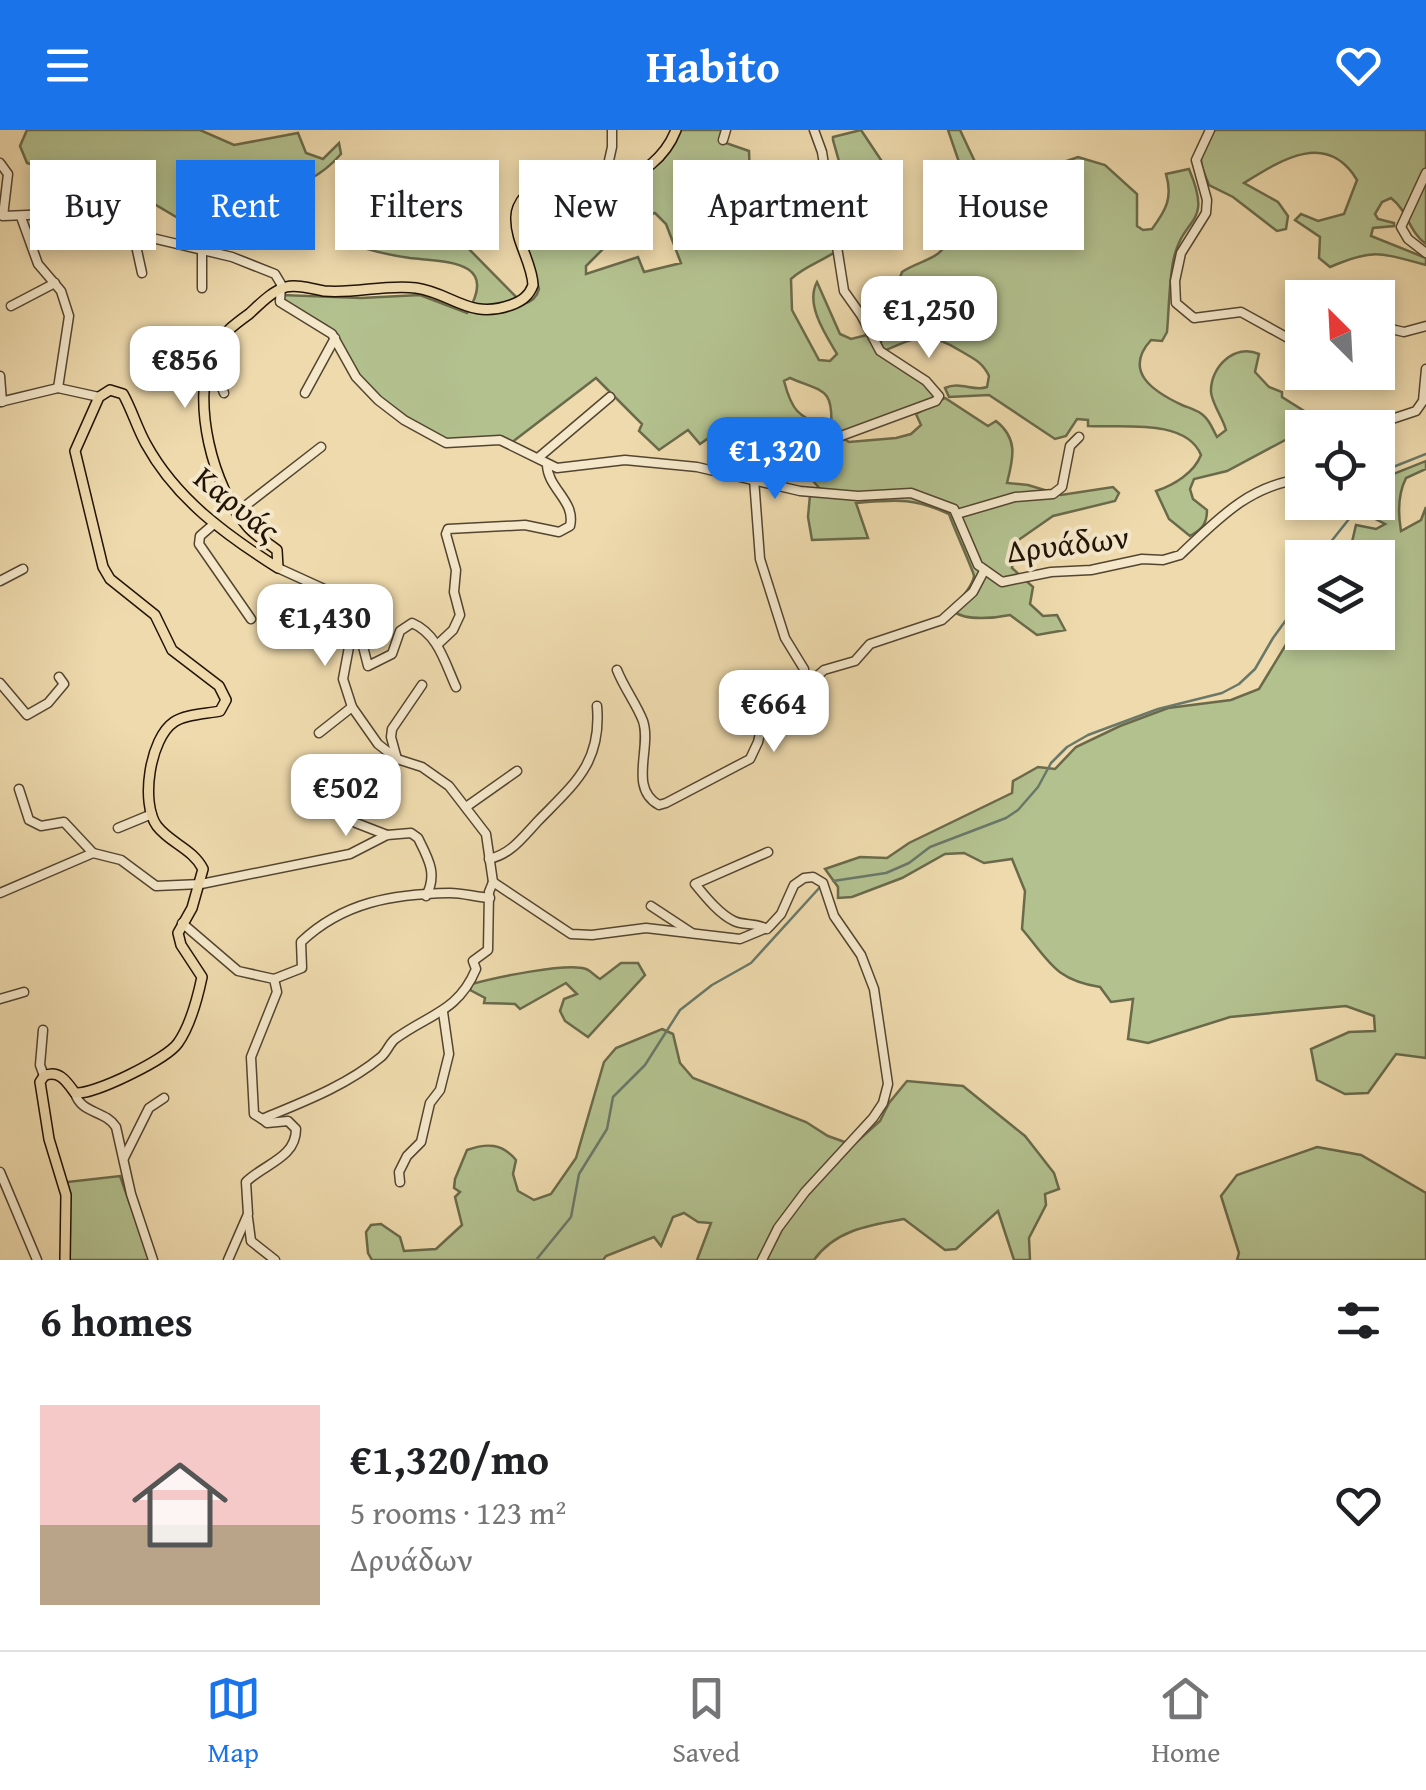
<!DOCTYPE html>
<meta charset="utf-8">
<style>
body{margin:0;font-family:"Gentium Book Plus",serif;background:#f2f2f2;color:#202124;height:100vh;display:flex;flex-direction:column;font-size:38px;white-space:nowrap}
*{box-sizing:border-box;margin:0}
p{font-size:32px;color:#757577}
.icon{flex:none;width:55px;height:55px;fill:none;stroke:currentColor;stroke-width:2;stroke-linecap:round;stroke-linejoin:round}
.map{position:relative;height:1130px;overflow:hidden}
.details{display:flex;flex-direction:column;background:#fff;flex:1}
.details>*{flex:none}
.hud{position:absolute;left:30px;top:30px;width:1368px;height:90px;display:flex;gap:20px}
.needle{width:65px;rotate:336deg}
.tools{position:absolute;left:1285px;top:150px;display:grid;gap:20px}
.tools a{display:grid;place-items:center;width:110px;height:110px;border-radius:0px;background:#fff;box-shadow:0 5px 15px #0003;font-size:50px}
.price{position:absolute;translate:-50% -85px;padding:0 22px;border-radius:20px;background:#fff;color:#222;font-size:32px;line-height:65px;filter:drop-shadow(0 2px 5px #0008)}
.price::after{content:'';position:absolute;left:50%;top:60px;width:30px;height:22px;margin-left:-15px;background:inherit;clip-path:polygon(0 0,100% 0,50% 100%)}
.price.selected{background:#1a73e8;color:#fff}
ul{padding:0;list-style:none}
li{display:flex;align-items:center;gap:30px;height:250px;padding:0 40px}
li+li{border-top:2px solid #e0e0e0}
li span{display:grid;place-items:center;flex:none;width:280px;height:200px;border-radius:0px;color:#555}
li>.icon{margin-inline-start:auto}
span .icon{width:120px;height:120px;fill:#fffc;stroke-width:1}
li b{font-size:42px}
h2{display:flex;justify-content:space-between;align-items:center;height:120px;padding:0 40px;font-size:42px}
.pill{padding:0 35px;border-radius:0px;background:#fff;box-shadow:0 5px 15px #0003;font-size:35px;line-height:90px}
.pill.selected{background:#1a73e8;color:#fff}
header{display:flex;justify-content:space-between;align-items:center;height:130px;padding:0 40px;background:#1a73e8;color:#fff;font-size:45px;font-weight:700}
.tab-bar{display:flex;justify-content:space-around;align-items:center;height:140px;border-top:2px solid #e0e0e0;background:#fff;font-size:28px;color:#757577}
.tab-bar a{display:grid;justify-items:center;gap:5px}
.tab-bar .selected{color:#1a73e8}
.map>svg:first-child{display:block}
.green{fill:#b3c18f;stroke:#6a6a4a;stroke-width:2.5;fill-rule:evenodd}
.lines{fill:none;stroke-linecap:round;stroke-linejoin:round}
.stream{stroke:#697869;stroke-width:2.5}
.minor-casing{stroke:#544530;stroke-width:11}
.major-casing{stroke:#211306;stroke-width:12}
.minor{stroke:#f4e7ca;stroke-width:8}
.major{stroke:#eedaad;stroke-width:9}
.labels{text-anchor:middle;stroke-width:8;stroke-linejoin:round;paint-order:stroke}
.street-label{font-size:32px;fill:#211306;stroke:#f4e7ca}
</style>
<header><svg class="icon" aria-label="menu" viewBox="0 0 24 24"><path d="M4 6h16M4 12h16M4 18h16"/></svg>Habito<svg class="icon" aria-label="heart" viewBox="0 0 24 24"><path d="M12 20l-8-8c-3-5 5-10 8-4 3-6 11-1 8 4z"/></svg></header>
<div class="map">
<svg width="1426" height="1130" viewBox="0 0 1426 1130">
<rect width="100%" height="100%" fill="#eedaad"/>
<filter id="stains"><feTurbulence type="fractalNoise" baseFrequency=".002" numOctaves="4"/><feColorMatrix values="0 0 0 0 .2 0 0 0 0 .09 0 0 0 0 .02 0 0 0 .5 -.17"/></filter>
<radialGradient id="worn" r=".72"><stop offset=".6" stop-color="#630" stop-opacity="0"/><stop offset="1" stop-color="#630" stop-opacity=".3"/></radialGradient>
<g class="green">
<path d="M 27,0 L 200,0 L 234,15 L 298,3 L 306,23 L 323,29 L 339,13 L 341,24 C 304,66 270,55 228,84 L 223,111 L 211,113 L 198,100 L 134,62 L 112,60 L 27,33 L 20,16 Z"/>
<path d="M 679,0 L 722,0 L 720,11 L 749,21 L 752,101 C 779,93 805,117 834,109 L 835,122 C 820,132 804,137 791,149 L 792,180 L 819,230 L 830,231 L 837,224 C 825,204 805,174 817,152 L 840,204 L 851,209 L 867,205 C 882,231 915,243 935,264 L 932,269 L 841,307 L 849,312 L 896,308 L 911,304 L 921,295 L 916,284 L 945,268 L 988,296 L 996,291 C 1019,309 1013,329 1007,353 L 1028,355 L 1061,365 L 1113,357 L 1119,363 L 1115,371 L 1053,386 L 1017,411 L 1012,438 L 1033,457 L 1030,474 L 1043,486 L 1057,485 L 1065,500 L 1037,505 L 1010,485 C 996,488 965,491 955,482 C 957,469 973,458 974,446 C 974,442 952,394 949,384 C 912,367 895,370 856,373 L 868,408 L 812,410 L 808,387 L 810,365 L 821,360 L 777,310 L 751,337 L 737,319 L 734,290 L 700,314 L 688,300 L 659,320 L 639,301 L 642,294 L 596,248 L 511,313 L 462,313 L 434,307 L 376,264 L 356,242 L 343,216 L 327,196 L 284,171 L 282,165 L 361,168 L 420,165 L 467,183 C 500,130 446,132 410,128 C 390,125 366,121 349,112 L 348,105 L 377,92 L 393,106 L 411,103 L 434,113 L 463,113 L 523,174 C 532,172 537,167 539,159 L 523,101 L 547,80 L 581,62 L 581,54 C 629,71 652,31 679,0 ZM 655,83 L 666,94 L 681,133 L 644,142 L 638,127 L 586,144 L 586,136 L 632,90 ZM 790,248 C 823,262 834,257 831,300 C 799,285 793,285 784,251 Z"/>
<polygon points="861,0 891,45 893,68 883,82 861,96 856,91 833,10 833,7"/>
<path d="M 948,0 L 960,0 L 976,34 L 1058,34 L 1078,27 L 1105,35 L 1137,64 L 1137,96 L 1143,100 L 1152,99 C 1166,80 1173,68 1166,44 L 1189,39 C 1214,98 1182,84 1173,132 C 1169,155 1169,179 1167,202 L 1162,211 L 1151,210 C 1123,241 1152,261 1182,275 C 1189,278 1198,280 1204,286 C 1210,291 1213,300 1217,307 L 1226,300 C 1223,288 1212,274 1211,262 C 1210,237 1235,213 1259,224 L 1255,242 L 1269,257 L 1282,262 L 1282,267 L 1320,291 L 1302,298 L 1302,301 L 1227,341 L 1194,349 L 1190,359 L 1193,369 L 1207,380 C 1207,394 1202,399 1190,406 L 1169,389 L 1156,361 C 1174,355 1194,343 1201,325 C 1186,288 1121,298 1088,296 L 1088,290 L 1077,289 L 1066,306 L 1055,309 L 989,265 L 949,267 L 945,258 C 960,251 974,262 987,257 L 989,246 C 982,231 972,228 959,220 C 929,201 917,206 884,221 L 879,216 L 887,200 C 881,188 866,177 878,165 L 905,181 L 924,187 L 927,194 L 943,192 L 939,184 C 923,176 914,163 898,153 L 902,142 C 919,130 943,130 949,107 L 933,108 L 926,102 L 927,90 L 939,79 L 960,76 L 959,32 Z"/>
<path d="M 1214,0 L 1426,0 L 1426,114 C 1409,102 1408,81 1391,68 L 1382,72 L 1375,84 L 1378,89 L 1394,93 L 1394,96 L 1373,98 L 1371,106 L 1426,128 L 1426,135 C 1380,123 1374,118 1330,137 L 1319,128 L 1320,107 L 1295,90 L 1301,84 L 1318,91 L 1344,84 L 1357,50 C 1327,0 1281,30 1244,53 L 1278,72 L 1288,86 L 1286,99 L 1277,101 L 1233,67 L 1209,55 C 1197,27 1198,25 1214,0 Z"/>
<path d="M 1426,331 L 1426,339 L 1406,348 C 1398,364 1398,384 1401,401 L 1421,390 L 1426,377 L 1426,928 L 1396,924 L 1368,963 L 1345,964 L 1317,950 L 1311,919 L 1349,902 L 1375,901 L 1374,886 L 1346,876 L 1312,879 L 1230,887 L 1148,913 L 1128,909 L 1133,869 L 1111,872 L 1100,857 C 1055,850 1050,832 1022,799 L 1025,761 L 1012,729 L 984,733 L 964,723 L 945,724 L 902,748 L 852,767 L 838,768 L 838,757 L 825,739 L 860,727 L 887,728 L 909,713 L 1012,663 L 1013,651 L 1038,637 L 1055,639 L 1076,617 L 1120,596 L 1168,578 L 1231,570 L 1259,559 L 1302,488 L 1302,502 L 1378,502 L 1378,439 L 1383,433 L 1378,423 L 1352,412 L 1356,395 L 1376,399 L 1385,394 L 1362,382 L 1364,373 L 1378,372 L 1378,350 Z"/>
<path d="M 621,833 L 638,833 L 645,845 L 588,907 L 565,891 L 560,881 L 564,869 L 577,864 L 566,853 L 520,879 L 515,874 L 484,873 L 485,868 L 470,860 L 472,854 C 493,848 568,832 586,839 C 591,841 595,846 600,849 Z"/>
<path d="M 662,899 L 673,904 L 680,933 L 693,948 L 806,992 L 828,1006 L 853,1015 L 880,991 L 889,973 L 907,951 L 963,956 L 1025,1006 L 1054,1043 L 1059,1059 L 1045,1064 L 1046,1075 L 1029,1108 L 1030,1130 L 1014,1130 L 998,1081 L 956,1119 L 945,1120 L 904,1089 C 870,1095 835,1100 814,1130 L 697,1130 L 711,1093 L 698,1092 L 684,1083 L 673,1087 L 661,1116 L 654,1107 L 606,1126 L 603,1130 L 372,1130 L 368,1123 L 366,1102 L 371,1095 L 381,1094 L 400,1107 L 404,1121 L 436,1119 L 462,1095 L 455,1067 L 460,1062 L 454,1058 L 455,1049 L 467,1020 C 487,1013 502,1013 516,1030 L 513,1044 L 518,1061 L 534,1070 L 551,1064 L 576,1028 L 604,932 L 616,918 Z"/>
<polygon points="1317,1017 1361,1025 1426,1063 1426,1130 1237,1130 1239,1123 1221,1066 1237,1045"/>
<polygon points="120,1046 150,1130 69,1130 70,1063 67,1052"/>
</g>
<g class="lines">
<g class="stream">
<polyline points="1378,343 1426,324"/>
<polyline points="1318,428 1349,389 1356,372"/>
<polyline points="833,751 886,743 909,733 930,717 1006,688 1018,680 1038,657 1051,633 1067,617 1088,605 1158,579 1222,563 1239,554 1255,539 1273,508 1302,468"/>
<polyline points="536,1130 571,1087 579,1044 607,999 613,967 645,935 680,880 712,855 751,833 821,756"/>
</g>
<defs>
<g id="minor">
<polyline points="1210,0 1196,30 1207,70 1206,83 1181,123 1175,151 1176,173 1194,188 1241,182 1288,208 1302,209"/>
<polyline points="723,10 726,0"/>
<path d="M 0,33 L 8,44 L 3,86 L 51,84 L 232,127 L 275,144 L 281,154 L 280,172 L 332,204 L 356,247 L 378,270 L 404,290 L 446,313 L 500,310 L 557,338 L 625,330 L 697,337 L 800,361 L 858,366 L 911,363 L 954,379 L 978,435 L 1002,452 L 1051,442 L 1091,440 L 1142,429 L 1163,430 L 1180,425 C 1217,390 1249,355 1302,349"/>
<polyline points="1426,43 1401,97 1408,109 1426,123"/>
<polyline points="604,53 612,17 612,0"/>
<polyline points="21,87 38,134 61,161 69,186 58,258"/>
<polyline points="133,102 142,143"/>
<polyline points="202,119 202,158"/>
<polyline points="11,176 55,153"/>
<polyline points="1378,196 1404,202 1426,196"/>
<polyline points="208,237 217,245 224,263"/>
<polyline points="0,246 2,272"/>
<polyline points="305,263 335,208"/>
<polyline points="0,272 58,258 99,267"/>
<polyline points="1365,298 1416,281 1423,271 1426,239"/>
<polyline points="538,328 610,267"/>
<polyline points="236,383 321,317"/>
<polyline points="957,384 1015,367 1053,364 1062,357 1070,316 1079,307"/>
<polyline points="215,393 200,406 199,414 251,489"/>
<polyline points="278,438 346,469 355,485 343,549 352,577 378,614 397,629 422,637 449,656 486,704 493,752 571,804 592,805 646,798 740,809 769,797 781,784 794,755 804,748 813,747 823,753 834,786 861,825 874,859 888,954 883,973 873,988 805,1062 778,1098 762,1130"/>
<polyline points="0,451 23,439"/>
<path d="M 356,489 L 368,536 L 392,524 L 400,501 L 412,493 C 438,504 445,533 456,557"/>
<path d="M 437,515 L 453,500 L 460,485 L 454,462 L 456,440 L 446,404 L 448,399 L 525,395 L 559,402 L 570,396 C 576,371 548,359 547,335"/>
<path d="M 617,540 C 624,558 636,573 643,591 C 652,618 628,658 659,675 L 666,673 L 750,629 L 758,612 L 764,587 L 773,576 L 794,567 L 824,540 L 855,531 L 870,514 L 942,490 L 973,462 L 984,441"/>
<polyline points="0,553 27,585 48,573 64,554 59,547"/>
<path d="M 803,559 L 804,539 L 785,508 L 760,429 L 754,349 C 756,330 769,316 787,307 L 822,313 L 936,271 L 939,266 L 926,251 L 880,221 L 861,185 L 844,161 L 822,22 L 814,0"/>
<polyline points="319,603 352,577"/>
<polyline points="397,629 391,607 392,599 422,555"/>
<polyline points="19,659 29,690 41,696 64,692 93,723"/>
<polyline points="329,670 356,693 387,705"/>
<polyline points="466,677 517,641"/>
<polyline points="118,698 152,684"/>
<path d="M 489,729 C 511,724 522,708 538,691 C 574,654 602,633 597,576"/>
<path d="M 0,763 L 93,723 L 121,730 L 156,756 L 201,754 L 350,724 L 387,705 L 411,703 L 418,708 C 428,728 438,744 426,766"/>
<polyline points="651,776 692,803"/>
<path d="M 182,793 L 238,841 L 274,849 L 277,862 L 251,927 L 254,984 L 262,989 C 303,972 346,956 381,927 C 387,922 389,914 395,909 C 429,884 458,882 476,839 L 473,831 L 488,820 L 489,762 L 493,752"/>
<path d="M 767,799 C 756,792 744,796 734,791 C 719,784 705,766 695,754 L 768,722"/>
<path d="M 274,849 L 302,838 L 301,812 C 343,772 393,764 450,763 C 463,763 476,767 490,768"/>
<polyline points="0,869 24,862"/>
<polyline points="43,900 40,935 44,946"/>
<path d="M 75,963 C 81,984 105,980 116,997 L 131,1064 L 153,1130"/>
<polyline points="124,1028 149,978 164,968"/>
<polyline points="0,1042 37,1130"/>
<polyline points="400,1052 399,1042 407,1026 421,1012 430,973 440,960 449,924 443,882"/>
<polyline points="248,1088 251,1111 275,1130"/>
<path d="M 228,1130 L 248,1084 L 246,1052 C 264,1034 296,1028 296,999 L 288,991 L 267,993 L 262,989"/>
</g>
<path id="major" d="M 65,1130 L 66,1065 L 49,1009 L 40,952 L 44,946 C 59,939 67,952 75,963 C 94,965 167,929 178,913 C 190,896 198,866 202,847 L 181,815 L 178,803 L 192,778 L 203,739 C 193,719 170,713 157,696 C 140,673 150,608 174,592 C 186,584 206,584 220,581 L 226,570 L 219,556 L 172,520 L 155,485 L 110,449 L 103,437 L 75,321 L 99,267 L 110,260 L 123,264 C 132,280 137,298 146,314 C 176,369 226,405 278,438 L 277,420 C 267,412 255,406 247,396 C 213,357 191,272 212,222 C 219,206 235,194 249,184 C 260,174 272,161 286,157 C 297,154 313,159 324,161 C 355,164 385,154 416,158 C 452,163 469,190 511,175 C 522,171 529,166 533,155 C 532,132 515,111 516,87 C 516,79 520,72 525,66 C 549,36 581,57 612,52 C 641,48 666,26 676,0"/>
</defs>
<use href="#minor" class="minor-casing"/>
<use href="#major" class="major-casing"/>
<use href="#minor" class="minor"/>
<use href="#major" class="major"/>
</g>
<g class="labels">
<g class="street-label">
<text transform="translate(237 374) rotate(39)" y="11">Καρυάς</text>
<text transform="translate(1068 414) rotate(-7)" y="11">Δρυάδων</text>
</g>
</g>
<rect width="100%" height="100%" filter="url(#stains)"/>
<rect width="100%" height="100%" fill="url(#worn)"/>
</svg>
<div class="tools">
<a><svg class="needle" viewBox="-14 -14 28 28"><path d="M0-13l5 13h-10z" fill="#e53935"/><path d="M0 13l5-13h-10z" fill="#757577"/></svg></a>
<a><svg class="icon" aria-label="locate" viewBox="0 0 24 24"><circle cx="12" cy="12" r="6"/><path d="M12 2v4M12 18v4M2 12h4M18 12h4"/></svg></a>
<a><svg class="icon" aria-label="layers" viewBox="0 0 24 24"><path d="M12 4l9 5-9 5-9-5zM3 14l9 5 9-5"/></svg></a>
</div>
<b class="price" style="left:929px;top:231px">€1,250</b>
<b class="price" style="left:185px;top:281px">€856</b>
<b class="price selected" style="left:775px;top:372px">€1,320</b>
<b class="price" style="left:325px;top:539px">€1,430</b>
<b class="price" style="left:774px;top:625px">€664</b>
<b class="price" style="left:346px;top:709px">€502</b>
<div class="hud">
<a class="pill">Buy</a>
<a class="pill selected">Rent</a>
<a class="pill">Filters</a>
<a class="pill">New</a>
<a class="pill">Apartment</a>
<a class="pill">House</a>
</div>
</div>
<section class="details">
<h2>6 homes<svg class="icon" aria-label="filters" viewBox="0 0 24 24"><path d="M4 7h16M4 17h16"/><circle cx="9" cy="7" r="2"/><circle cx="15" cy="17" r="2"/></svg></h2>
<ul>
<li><span style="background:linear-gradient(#f6c9c9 60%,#b9a48a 0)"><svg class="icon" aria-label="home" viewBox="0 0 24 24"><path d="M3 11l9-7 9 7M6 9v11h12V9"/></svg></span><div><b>€1,320/mo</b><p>5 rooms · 123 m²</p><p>Δρυάδων</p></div><svg class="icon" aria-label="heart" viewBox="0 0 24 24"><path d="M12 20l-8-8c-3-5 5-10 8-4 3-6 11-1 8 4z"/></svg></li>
</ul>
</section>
<nav class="tab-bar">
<a class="selected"><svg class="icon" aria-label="map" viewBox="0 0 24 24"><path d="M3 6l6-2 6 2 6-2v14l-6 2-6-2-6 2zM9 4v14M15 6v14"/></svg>Map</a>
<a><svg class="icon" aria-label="saved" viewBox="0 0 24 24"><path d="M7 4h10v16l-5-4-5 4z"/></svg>Saved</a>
<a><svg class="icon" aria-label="home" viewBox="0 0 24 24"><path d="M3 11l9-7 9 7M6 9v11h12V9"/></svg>Home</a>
</nav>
